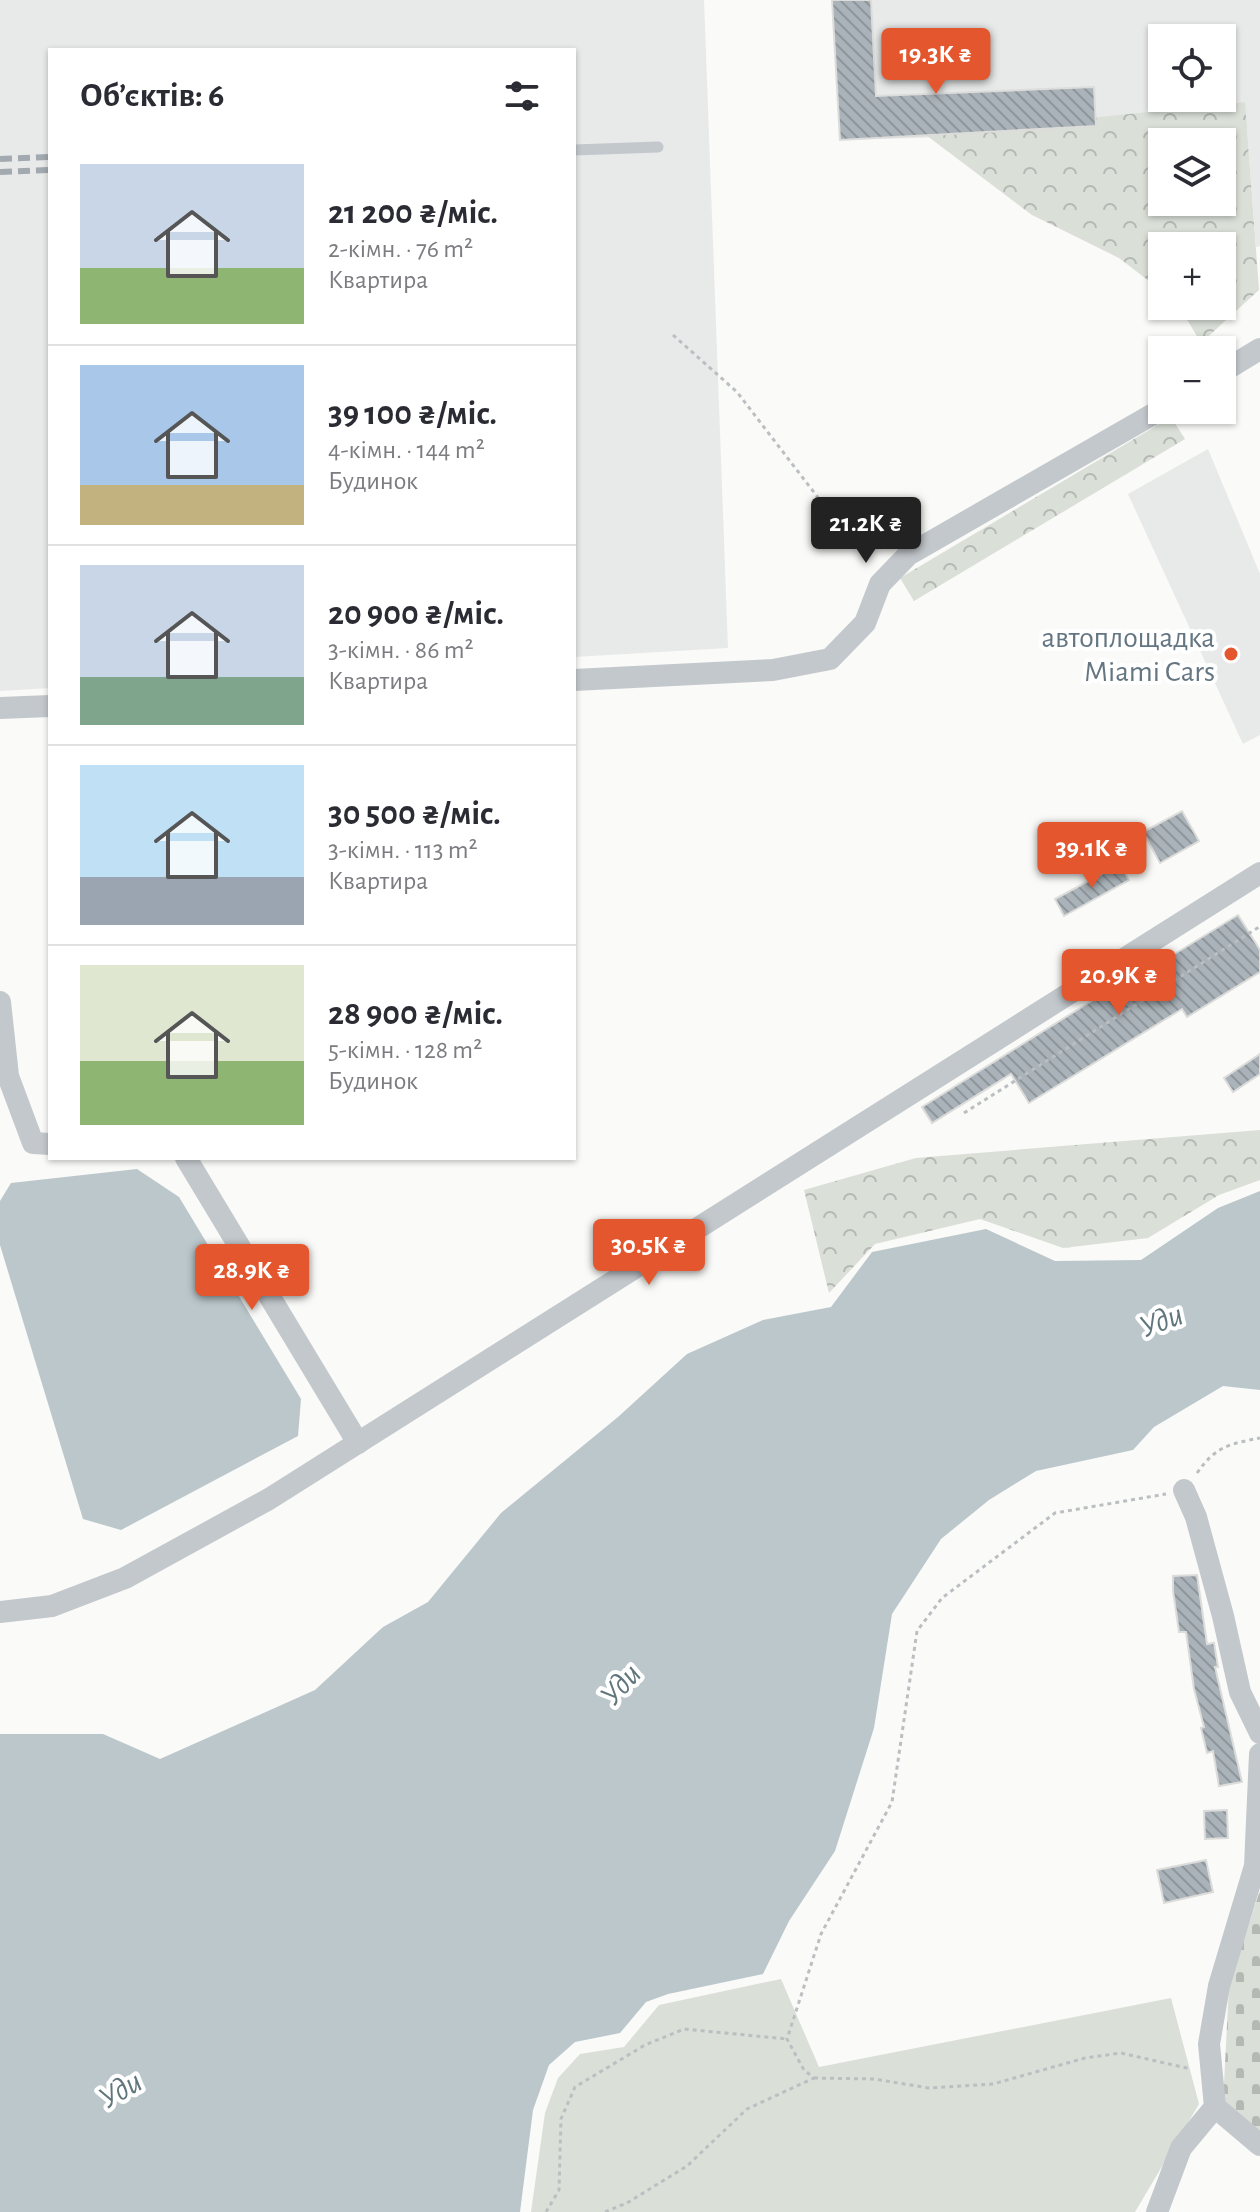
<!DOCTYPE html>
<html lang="uk">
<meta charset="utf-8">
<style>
body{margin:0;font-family:"Alegreya Sans",sans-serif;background:#f2f2f3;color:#2b2b33;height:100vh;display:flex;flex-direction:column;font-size:30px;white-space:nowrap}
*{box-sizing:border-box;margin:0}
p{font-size:26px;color:#7c7c81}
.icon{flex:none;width:44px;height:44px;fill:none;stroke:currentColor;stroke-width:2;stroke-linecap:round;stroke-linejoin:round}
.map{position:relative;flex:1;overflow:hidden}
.sheet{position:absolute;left:48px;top:48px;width:528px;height:1112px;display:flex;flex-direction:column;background:#fff;border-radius:0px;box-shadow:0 2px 6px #0004}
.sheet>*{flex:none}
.controls{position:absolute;left:1148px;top:24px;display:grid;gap:16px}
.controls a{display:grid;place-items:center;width:88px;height:88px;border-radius:0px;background:#fff;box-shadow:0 2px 6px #0004;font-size:40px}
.price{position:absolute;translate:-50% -68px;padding:0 18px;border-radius:8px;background:#e4572e;color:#fff;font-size:26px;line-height:52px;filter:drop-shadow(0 2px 4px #0008)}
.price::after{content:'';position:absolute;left:50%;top:48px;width:24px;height:18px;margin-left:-12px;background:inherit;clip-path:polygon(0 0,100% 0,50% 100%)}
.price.selected{background:#222;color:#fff}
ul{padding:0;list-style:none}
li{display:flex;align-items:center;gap:24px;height:200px;padding:0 32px}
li+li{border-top:2px solid #e1e1e2}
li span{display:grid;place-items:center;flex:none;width:224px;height:160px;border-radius:0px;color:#555}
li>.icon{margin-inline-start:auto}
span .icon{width:96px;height:96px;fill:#fffc;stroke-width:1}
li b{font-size:34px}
h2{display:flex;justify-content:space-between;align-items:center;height:96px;padding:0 32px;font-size:34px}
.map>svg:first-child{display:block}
.built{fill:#e8e9e9;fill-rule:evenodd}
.green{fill:#dadfd7}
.forest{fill:url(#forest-crowns);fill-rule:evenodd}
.cemetery{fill:url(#cemetery-stones)}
.water{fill:#bbc7cb}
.building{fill:url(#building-back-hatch);stroke:#dcdcda;stroke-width:2}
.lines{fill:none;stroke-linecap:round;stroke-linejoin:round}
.path{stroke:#bbbfc2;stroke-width:3;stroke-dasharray:4 4;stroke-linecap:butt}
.service{stroke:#c3c8cc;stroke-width:11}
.minor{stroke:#c3c8cc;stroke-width:22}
.rail{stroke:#a2aab0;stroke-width:6;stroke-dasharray:12 6;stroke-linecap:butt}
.poi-dot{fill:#e4572e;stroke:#fff;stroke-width:3}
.labels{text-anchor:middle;stroke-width:8;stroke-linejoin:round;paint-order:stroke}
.poi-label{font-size:30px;fill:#657683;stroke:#fff;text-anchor:end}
.water-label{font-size:32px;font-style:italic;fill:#60757c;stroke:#fff}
</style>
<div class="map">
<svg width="1260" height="2212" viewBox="0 0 1260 2212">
<defs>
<pattern id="forest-crowns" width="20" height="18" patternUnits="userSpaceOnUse" patternTransform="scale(2)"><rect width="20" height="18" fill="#dadfd7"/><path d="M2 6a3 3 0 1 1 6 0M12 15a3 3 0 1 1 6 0" fill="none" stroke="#b4b9b4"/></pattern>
<pattern id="cemetery-stones" width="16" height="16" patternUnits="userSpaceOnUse" patternTransform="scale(2)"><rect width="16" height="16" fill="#dadfd7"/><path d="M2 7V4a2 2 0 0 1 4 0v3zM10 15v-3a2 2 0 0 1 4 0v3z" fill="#b4b9b4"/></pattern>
<pattern id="building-back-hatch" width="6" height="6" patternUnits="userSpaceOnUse" patternTransform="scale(2)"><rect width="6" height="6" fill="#aab3b9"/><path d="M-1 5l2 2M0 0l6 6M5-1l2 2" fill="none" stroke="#8e969c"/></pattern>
</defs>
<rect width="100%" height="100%" fill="#fafaf8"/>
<g class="built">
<polygon points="0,0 704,0 728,648 574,657 574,50 50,50 50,688 0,691"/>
<path d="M 832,0 L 1260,0 L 1260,246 L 1256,247 L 1247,129 L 840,140 ZM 1162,38 L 1222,38 L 1222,98 L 1162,98 Z"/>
<polygon points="1208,449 1260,574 1260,735 1243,744 1128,494"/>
</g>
<polygon class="green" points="781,1979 819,2067 1171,1998 1199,2104 1135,2212 531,2212 545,2113 558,2078 580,2054 624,2047 659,2005"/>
<g class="forest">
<path d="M 1245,102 L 1259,290 L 1201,343 L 1179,306 L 1222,306 L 1222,246 L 1162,246 L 1162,291 L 1119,258 L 1032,215 L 926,135 ZM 1162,142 L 1222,142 L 1222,202 L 1162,202 Z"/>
<polygon points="1171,417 1185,439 914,601 900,578"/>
<polygon points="1260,1130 1260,1180 1219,1195 1148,1238 1063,1248 980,1219 875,1244 829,1293 804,1190 916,1158"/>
</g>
<polygon class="cemetery" points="1260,1890 1260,2134 1223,2103 1229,1986"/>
<g class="water">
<polygon points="137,1169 179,1197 301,1399 298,1436 121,1530 83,1519 0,1245 0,1201 11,1183"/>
<polygon points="1260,1191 1260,1390 1223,1386 1154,1427 1133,1450 1036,1471 989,1500 941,1539 892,1614 874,1728 835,1851 789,1921 763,1974 668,1994 646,2002 620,2033 575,2042 549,2065 533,2110 520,2212 0,2212 0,1734 103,1734 160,1759 315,1690 383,1627 428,1602 501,1513 618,1417 687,1354 763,1320 831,1307 872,1252 986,1229 1055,1261 1141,1260 1218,1208"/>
</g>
<g class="building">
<polygon points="832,0 871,0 876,96 1094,87 1096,126 840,140"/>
<polygon points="1182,811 1199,841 1160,863 1143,832"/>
<polygon points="1120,864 1129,880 1064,916 1055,899"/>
<polygon points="1238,915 1260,950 1260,972 1187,1017 1182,1009 1029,1103 1011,1074 932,1123 922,1107 1109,990 1111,993"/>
<polygon points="1260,1054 1260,1074 1233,1092 1224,1078"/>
<polygon points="1197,1575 1207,1644 1214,1643 1218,1667 1215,1667 1242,1782 1219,1786 1213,1751 1207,1753 1201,1728 1204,1727 1194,1689 1186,1632 1179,1632 1173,1591 1173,1576"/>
<polygon points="1227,1810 1228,1838 1205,1839 1204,1811"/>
<polygon points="1206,1860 1213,1892 1164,1903 1157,1870"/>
</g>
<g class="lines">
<g class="path">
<polyline points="673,335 737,392 826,508"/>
<polyline points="964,1113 1259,927"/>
<path d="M 1197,1473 C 1216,1446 1229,1444 1260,1438"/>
<polyline points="814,2078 874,2079 929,2088 993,2084 1085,2058 1121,2053 1191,2069"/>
<polyline points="546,2212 559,2190 561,2119 575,2087 645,2045 684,2029 787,2039"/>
<polyline points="605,2212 627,2203 687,2166 747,2109 814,2078 804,2070 787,2039 821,1934 892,1802 917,1631 942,1598 1055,1513 1166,1494"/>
</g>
<polyline class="service" points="574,150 658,147"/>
<g class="minor">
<polyline points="1222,372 1260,349"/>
<polyline points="574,680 773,670 830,659 865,623 880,584 908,555 1162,409"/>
<polyline points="0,708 50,706"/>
<polyline points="0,1002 8,1076 33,1143 50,1144"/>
<polyline points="186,1158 358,1443"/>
<polyline points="1184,1490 1196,1517 1223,1616 1240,1692 1260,1733"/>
<polyline points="0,1612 52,1606 125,1578 269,1499 1260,873"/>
<polyline points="1260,1754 1255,1866 1219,1986 1209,2044 1215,2107 1260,2145"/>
<polyline points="1157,2212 1181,2148 1215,2107"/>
</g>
<g class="rail">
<polyline points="0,159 50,157"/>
<polyline points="0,172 50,170"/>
</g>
</g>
<circle class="poi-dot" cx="1231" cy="654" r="8"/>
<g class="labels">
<g class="poi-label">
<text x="1215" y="647">автоплощадка<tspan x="1215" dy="34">Miami Cars</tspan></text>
</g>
<g class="water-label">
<text transform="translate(1161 1320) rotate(-20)" y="11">Уди</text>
<text transform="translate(620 1684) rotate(-48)" y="11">Уди</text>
<text transform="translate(120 2089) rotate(-30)" y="11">Уди</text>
</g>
</g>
</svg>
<div class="controls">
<a><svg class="icon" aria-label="locate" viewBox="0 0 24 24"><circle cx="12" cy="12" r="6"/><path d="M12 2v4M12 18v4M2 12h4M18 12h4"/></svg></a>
<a><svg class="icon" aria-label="layers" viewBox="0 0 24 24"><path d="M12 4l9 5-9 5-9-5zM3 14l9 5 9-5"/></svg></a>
<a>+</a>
<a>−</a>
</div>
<b class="price" style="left:936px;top:96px">19.3K ₴</b>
<b class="price selected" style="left:866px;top:565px">21.2K ₴</b>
<b class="price" style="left:1092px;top:890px">39.1K ₴</b>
<b class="price" style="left:1119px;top:1017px">20.9K ₴</b>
<b class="price" style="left:649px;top:1287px">30.5K ₴</b>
<b class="price" style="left:252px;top:1312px">28.9K ₴</b>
<section class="sheet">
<h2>Об’єктів: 6<svg class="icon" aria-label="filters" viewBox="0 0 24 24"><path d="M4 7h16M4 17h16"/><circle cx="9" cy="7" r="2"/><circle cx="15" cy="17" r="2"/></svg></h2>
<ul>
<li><span style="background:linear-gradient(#c9d6e8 65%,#8fb573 0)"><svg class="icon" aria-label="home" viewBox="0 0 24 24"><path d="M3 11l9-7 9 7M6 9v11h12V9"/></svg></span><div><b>21 200 ₴/міс.</b><p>2-кімн. · 76 m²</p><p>Квартира</p></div></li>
<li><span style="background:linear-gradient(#a9c7e8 75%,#c2b280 0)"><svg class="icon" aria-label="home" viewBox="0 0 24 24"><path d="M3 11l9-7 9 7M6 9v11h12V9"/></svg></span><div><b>39 100 ₴/міс.</b><p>4-кімн. · 144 m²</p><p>Будинок</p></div></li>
<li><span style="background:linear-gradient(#c9d6e8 70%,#7fa58c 0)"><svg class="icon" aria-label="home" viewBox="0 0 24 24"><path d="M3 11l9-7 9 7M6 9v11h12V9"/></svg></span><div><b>20 900 ₴/міс.</b><p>3-кімн. · 86 m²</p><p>Квартира</p></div></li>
<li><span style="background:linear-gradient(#bfe0f5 70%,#9aa5b1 0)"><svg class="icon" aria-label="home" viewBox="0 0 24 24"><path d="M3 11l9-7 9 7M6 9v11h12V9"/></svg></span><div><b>30 500 ₴/міс.</b><p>3-кімн. · 113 m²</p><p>Квартира</p></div></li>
<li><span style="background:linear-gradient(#dfe7d0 60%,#8fb573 0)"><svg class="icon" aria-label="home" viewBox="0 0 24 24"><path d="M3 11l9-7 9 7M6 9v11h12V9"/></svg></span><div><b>28 900 ₴/міс.</b><p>5-кімн. · 128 m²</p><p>Будинок</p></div></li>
</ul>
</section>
</div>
